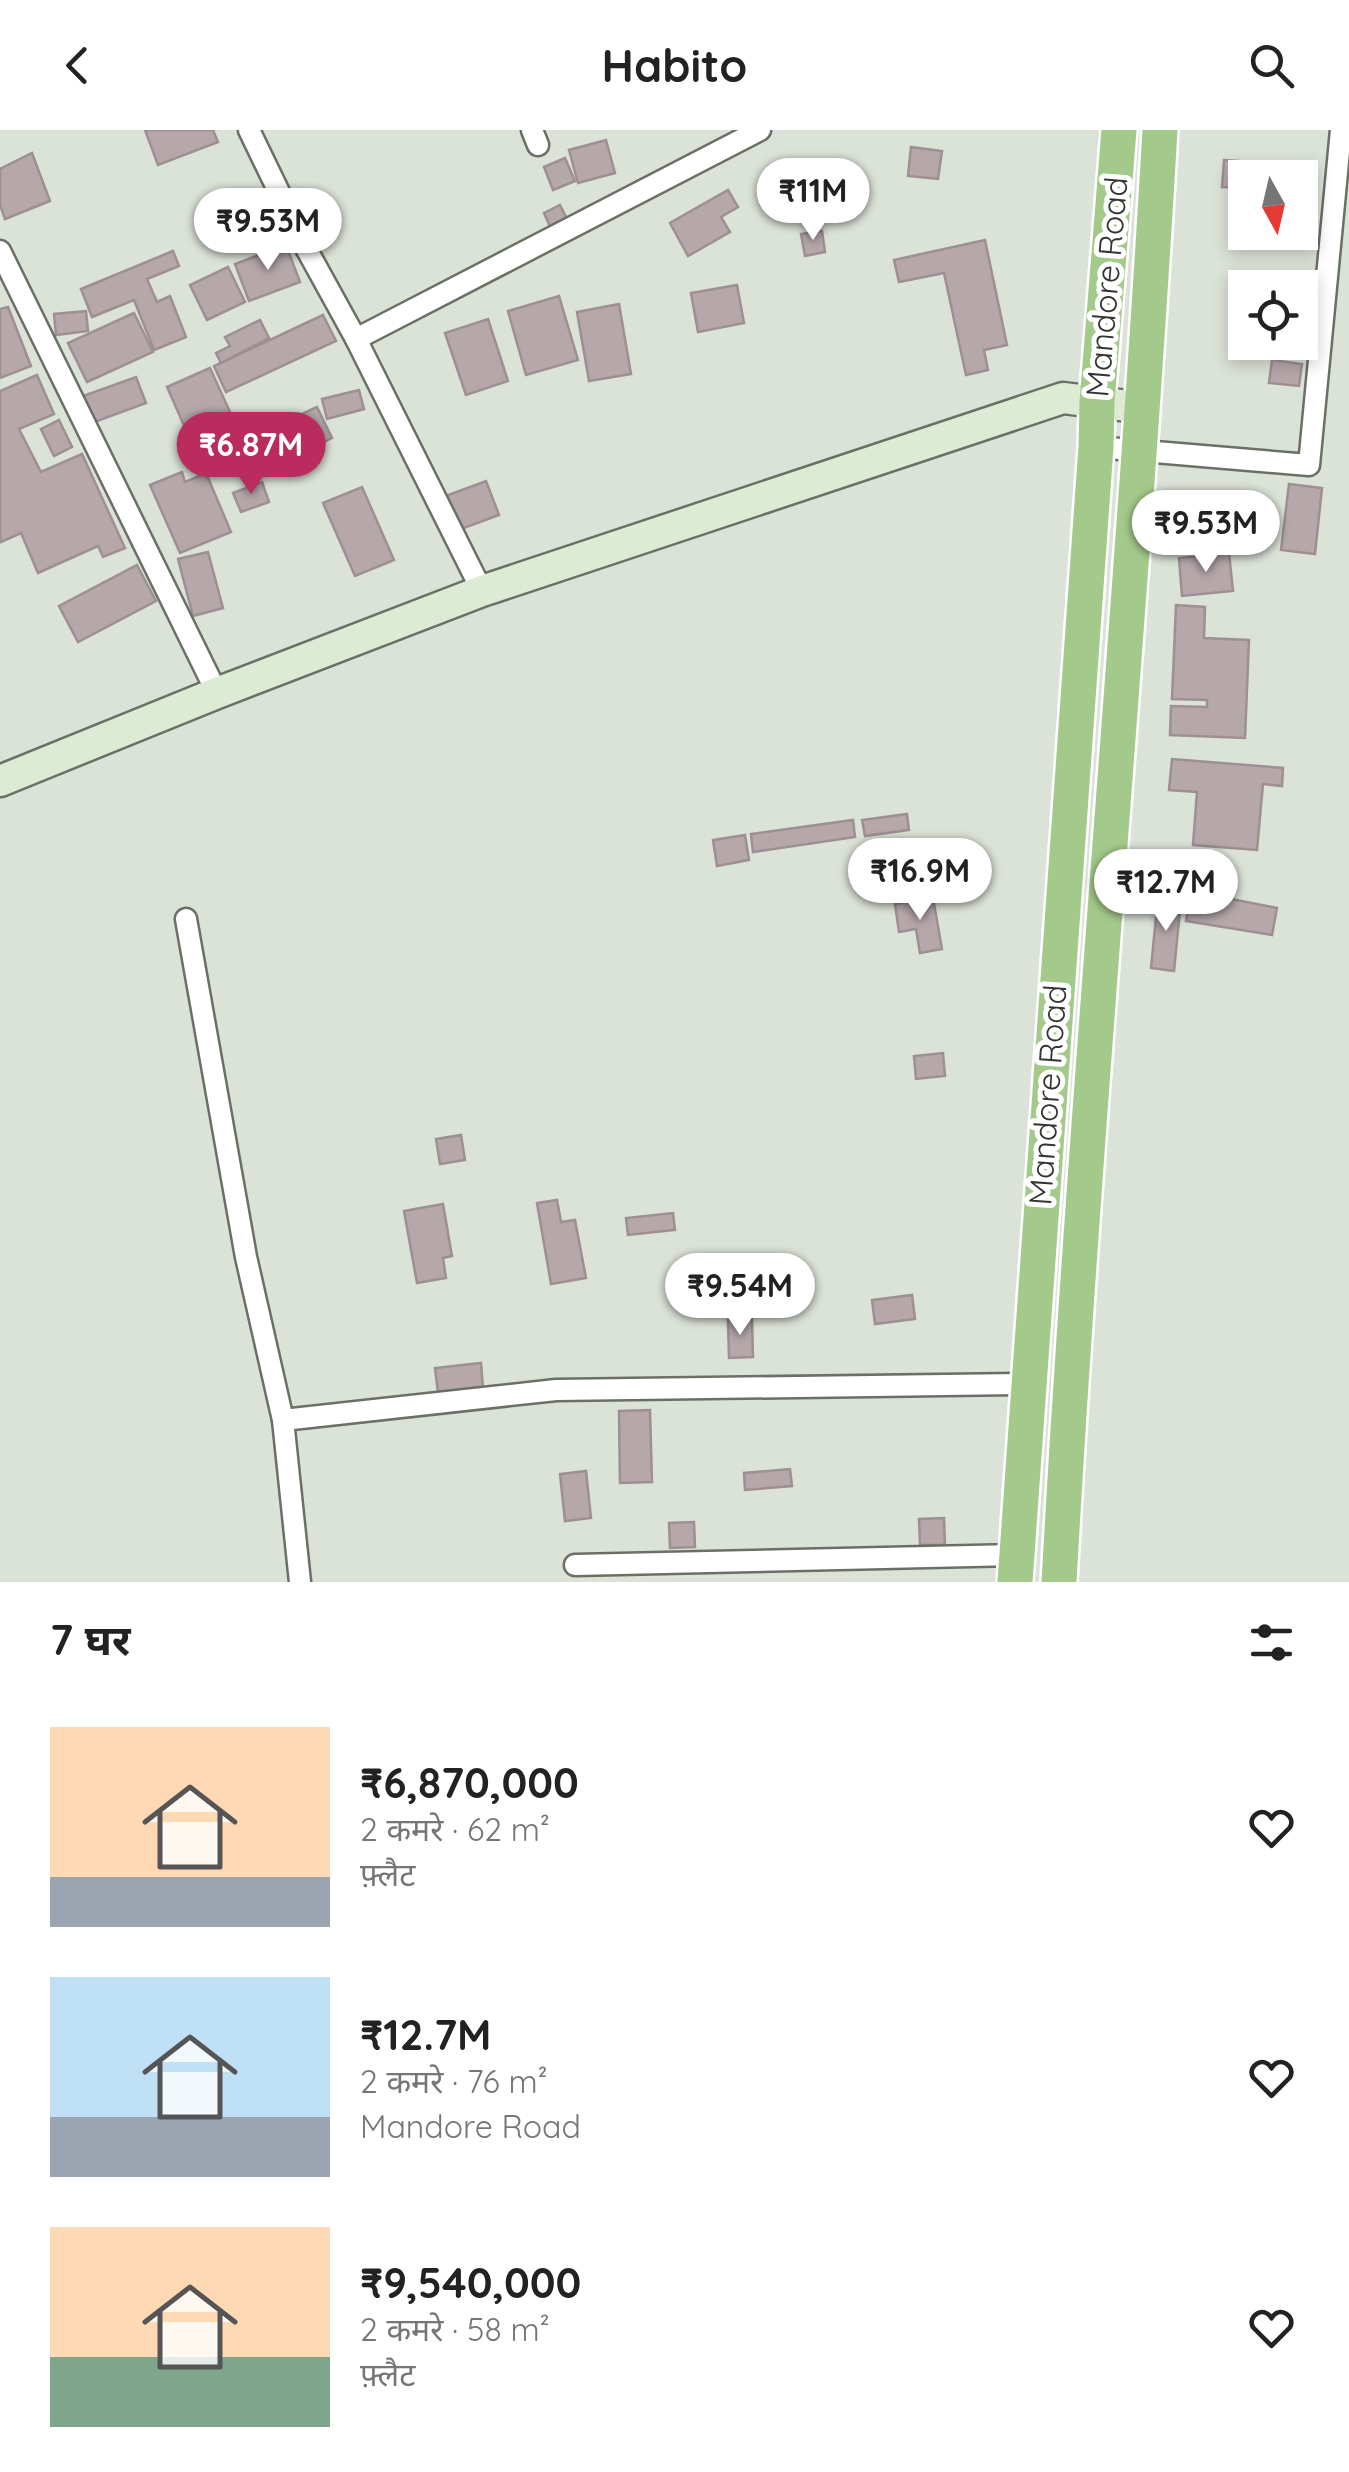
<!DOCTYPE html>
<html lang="hi">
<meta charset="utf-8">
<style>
body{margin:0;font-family:Quicksand,"Noto Sans Devanagari",sans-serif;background:#f6f6f6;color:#222;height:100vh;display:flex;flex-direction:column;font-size:38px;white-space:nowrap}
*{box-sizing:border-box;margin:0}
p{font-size:32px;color:#767676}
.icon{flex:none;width:55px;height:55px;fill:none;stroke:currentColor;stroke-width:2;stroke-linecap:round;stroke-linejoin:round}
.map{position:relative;height:1452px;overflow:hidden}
.sheet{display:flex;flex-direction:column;background:#fff;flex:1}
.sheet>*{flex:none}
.needle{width:65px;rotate:172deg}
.tools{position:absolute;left:1228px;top:30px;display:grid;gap:20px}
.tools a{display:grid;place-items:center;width:90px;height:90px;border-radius:0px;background:#fff;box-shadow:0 5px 15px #0003;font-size:50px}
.price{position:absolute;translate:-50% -85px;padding:0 22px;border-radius:35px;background:#fff;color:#222;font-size:32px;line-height:65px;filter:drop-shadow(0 2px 5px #0008)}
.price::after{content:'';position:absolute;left:50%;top:60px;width:30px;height:22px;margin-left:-15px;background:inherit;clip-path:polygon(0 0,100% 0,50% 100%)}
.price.on{background:#ba2c5d;color:#fff}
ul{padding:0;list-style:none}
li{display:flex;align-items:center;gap:30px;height:250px;padding:0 50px}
li span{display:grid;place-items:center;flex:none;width:280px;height:200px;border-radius:0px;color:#555}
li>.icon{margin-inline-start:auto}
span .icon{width:120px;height:120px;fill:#fffc;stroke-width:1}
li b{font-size:42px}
h2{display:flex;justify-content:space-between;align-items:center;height:120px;padding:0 50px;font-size:42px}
header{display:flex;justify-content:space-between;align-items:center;height:130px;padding:0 50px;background:#fff;font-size:45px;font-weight:800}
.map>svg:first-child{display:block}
.building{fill:#b5a7aa;stroke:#9d8f92;stroke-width:2.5}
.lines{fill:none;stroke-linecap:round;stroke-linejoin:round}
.minor-casing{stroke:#6a7066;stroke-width:25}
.secondary-casing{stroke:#6a7066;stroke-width:35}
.trunk-casing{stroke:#fff;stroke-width:40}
.minor{stroke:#fff;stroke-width:20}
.secondary{stroke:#ddebd4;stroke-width:30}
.trunk{stroke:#a4ca8b;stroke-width:35}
.labels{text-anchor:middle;stroke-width:10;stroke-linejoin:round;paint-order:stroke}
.street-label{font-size:32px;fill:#333531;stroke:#fff}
</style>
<header><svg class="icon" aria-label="back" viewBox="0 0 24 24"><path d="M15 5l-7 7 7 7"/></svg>Habito<svg class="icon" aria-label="search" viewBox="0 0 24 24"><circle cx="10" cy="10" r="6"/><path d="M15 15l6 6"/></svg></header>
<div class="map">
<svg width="1349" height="1452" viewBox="0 0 1349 1452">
<rect width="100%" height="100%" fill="#dbe2d7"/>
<g class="building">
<polygon points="145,0 213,0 218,12 158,35"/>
<polygon points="606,10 615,43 578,53 569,20"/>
<polygon points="911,17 942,21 938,49 908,46"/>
<polygon points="32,23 50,71 5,89 0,75 0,39"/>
<polygon points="565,28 575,51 553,60 544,37"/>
<polygon points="1224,30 1251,32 1250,48 1245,48 1245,58 1222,57"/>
<polygon points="810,43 826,43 827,63 811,64"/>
<polygon points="728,60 738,77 721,87 730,102 688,126 670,93"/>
<polygon points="560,75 570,95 553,103 544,83"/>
<polygon points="822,101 825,122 805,126 801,104"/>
<polygon points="985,110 1007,215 984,220 988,240 966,245 944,143 899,152 894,130"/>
<polygon points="286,115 300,152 249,171 235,134"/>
<polygon points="173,121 179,136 147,149 157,172 170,166 186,207 154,220 134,170 92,187 81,159"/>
<polygon points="228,137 245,172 207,190 190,155"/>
<polygon points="1273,148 1306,148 1305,205 1300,205 1300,158 1273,158"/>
<polygon points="737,155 744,193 698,202 691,163"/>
<polygon points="559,166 578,230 526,245 508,181"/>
<polygon points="619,174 631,244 589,251 577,182"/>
<polygon points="8,177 31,236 0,248 0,179"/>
<polygon points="86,181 88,201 56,205 54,184"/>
<polygon points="134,183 153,222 87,252 68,213"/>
<polygon points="323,185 336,211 226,262 214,236"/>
<polygon points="488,189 508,251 466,265 445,203"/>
<polygon points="260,190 269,208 221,233 216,223 230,216 225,207"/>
<polygon points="1272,230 1302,234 1299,256 1269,253"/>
<polygon points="210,238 245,315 201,334 167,257"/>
<polygon points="37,245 54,284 19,299 41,342 82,324 125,418 103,427 98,416 38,443 21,403 1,412 0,409 0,261"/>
<polygon points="136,247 146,273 92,293 83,266"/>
<polygon points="359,260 364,279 327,289 322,269"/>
<polygon points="317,277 332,308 288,330 272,298"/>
<polygon points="59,290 72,317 54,326 41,299"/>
<polygon points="182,342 185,352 206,343 231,402 180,423 150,355"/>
<polygon points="486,351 499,385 456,401 443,367"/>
<polygon points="262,352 269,372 241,382 233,363"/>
<polygon points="1289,354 1322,358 1315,424 1281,420"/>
<polygon points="362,357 394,430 355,446 323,373"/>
<polygon points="1207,370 1208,391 1188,391 1187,371"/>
<polygon points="208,422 223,478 193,486 178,429"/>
<polygon points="1229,423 1233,461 1182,466 1179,428"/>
<polygon points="137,435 156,471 78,512 59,476"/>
<polygon points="1176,475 1205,477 1204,508 1249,510 1245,608 1170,605 1171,576 1207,577 1207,570 1172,569"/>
<polygon points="1172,629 1283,638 1282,656 1263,654 1257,720 1193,715 1197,662 1169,660"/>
<polygon points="907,684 909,700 865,706 862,690"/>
<polygon points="853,690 855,707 753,722 751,704"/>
<polygon points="745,705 749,730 717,736 713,710"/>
<polygon points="1191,761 1277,778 1272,805 1186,791"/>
<polygon points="1158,767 1181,770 1174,841 1151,838"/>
<polygon points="933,768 942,819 920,823 916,799 899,802 895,774"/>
<polygon points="943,923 945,946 916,949 914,926"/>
<polygon points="461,1005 465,1030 440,1034 436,1009"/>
<polygon points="557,1070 561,1092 575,1090 586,1148 551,1154 537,1073"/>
<polygon points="443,1074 452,1126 443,1128 446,1148 417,1153 404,1081"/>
<polygon points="673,1083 675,1100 628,1105 626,1088"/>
<polygon points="912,1165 915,1189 875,1194 872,1170"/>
<polygon points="752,1189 753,1227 729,1228 728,1190"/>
<polygon points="481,1233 483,1258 438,1263 435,1238"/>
<polygon points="650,1280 652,1352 620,1353 619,1281"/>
<polygon points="790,1339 792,1356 745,1360 744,1343"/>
<polygon points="586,1341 591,1388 565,1391 560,1344"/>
<polygon points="944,1388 945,1415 920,1415 919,1389"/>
<polygon points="694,1392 695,1417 670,1418 669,1393"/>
</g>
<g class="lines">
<defs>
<g id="minor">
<polyline points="249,0 307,120 356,209"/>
<polyline points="532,0 538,15"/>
<polyline points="0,121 217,563"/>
<polyline points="1096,317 1309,335 1341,0"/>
<polyline points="482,461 356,209 760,0"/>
<polyline points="186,789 246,1127 283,1290 300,1452"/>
<polyline points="283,1290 556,1260 1027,1254"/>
<polyline points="575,1435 1016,1425"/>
</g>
<polyline id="secondary" points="0,651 217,563 482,461 1063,268 1144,278"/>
<g id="trunk">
<polyline points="1015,1452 1096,317 1097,272 1119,0"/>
<path d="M 1059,1452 C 1086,968 1132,484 1160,0"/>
</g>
</defs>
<use href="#minor" class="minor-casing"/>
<use href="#secondary" class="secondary-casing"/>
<use href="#trunk" class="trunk-casing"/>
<use href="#minor" class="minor"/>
<use href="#secondary" class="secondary"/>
<use href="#trunk" class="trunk"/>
</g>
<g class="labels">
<g class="street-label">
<text transform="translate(1107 157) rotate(-85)" y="11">Mandore Road</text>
<text transform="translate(1048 965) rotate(-86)" y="11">Mandore Road</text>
</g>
</g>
</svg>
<div class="tools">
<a><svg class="needle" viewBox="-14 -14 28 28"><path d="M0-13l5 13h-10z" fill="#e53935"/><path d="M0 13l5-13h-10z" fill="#767676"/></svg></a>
<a><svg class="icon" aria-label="locate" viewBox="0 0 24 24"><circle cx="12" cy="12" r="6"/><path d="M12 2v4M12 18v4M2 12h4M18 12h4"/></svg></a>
</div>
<b class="price" style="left:813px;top:113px">₹11M</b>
<b class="price" style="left:268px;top:143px">₹9.53M</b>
<b class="price on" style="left:251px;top:367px">₹6.87M</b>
<b class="price" style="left:1206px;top:445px">₹9.53M</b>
<b class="price" style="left:920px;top:793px">₹16.9M</b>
<b class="price" style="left:1166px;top:804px">₹12.7M</b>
<b class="price" style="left:740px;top:1208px">₹9.54M</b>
</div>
<section class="sheet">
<h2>7 घर<svg class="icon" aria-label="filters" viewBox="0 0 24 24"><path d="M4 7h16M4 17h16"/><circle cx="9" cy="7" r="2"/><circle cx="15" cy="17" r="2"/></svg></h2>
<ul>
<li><span style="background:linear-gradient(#ffd9b3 75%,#9aa5b1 0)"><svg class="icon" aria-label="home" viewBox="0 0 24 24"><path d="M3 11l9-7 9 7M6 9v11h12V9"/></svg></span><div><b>₹6,870,000</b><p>2 कमरे · 62 m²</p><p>फ़्लैट</p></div><svg class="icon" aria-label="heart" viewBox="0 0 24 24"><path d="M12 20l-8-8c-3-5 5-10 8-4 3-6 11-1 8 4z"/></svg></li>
<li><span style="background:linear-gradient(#bfe0f5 70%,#9aa5b1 0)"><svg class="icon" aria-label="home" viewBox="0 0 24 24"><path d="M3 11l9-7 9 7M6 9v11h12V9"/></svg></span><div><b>₹12.7M</b><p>2 कमरे · 76 m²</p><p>Mandore Road</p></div><svg class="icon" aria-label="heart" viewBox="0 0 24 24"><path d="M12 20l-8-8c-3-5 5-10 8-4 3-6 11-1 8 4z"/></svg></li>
<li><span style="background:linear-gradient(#ffd9b3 65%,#7fa58c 0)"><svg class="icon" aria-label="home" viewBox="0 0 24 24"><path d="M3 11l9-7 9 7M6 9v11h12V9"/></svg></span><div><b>₹9,540,000</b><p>2 कमरे · 58 m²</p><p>फ़्लैट</p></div><svg class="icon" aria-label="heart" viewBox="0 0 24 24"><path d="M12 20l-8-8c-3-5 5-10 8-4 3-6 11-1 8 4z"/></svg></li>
</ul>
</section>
